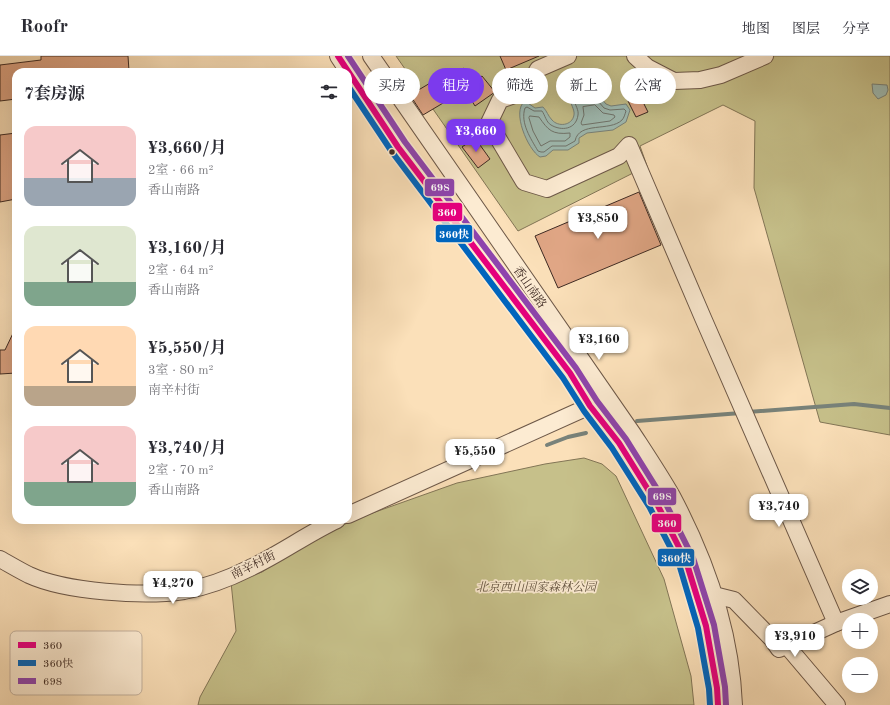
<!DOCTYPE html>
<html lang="zh">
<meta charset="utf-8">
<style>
body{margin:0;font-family:"Old Standard TT","Noto Serif SC",serif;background:#f7f7f7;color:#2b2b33;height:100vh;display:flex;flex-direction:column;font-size:15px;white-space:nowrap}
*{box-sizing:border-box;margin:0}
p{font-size:13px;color:#7c7c81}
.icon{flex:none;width:22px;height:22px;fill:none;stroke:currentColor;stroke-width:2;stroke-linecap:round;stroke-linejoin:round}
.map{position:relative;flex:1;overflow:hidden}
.panel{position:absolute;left:12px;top:12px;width:340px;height:456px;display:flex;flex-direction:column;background:#fff;border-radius:12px;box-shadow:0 4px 16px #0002}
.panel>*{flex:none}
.top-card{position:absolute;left:364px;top:12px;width:380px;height:36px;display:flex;gap:8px}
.tools{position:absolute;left:842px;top:513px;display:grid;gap:8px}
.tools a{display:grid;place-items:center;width:36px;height:36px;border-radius:50%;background:#fff;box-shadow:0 4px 16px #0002;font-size:20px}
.price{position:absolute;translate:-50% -34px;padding:0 9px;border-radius:8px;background:#fff;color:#222;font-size:13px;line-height:26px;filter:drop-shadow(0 1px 2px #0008)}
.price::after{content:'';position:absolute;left:50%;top:24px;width:12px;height:9px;margin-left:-6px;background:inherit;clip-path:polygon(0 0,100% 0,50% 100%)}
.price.current{background:#7c3aed;color:#fff}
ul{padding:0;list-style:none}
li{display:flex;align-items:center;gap:12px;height:100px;padding:0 12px}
li span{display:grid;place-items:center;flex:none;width:112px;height:80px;border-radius:12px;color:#555}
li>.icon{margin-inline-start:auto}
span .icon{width:48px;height:48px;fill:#fffc;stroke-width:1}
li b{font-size:17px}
h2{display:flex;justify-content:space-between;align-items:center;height:48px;padding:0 12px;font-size:17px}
.tag{padding:0 14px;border-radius:18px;background:#fff;box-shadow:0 4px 16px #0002;font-size:14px;line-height:36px}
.tag.current{background:#7c3aed;color:#fff}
header{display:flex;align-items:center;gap:24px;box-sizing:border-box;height:56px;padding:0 20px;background:#fff;border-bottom:1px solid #e1e1e2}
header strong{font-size:19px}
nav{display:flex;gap:22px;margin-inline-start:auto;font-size:14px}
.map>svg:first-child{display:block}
.green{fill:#c6c08a;stroke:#827556}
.water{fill:#9fbcb4;stroke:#78827a}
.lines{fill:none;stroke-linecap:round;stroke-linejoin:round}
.shore{stroke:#6e736c;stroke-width:1}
.stream{stroke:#78827a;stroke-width:4}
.building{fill:#e0a685;stroke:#3e2a23}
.minor-casing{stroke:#6d5848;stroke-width:18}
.minor{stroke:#fcebd2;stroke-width:16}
.bus-1-casing{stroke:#fcebd2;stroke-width:9}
.bus-2-casing{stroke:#fcebd2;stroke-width:9}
.bus-3-casing{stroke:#fcebd2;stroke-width:9}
.bus-1{stroke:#e5007d;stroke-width:6}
.bus-2{stroke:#0065bd;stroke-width:6}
.bus-3{stroke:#8e44ad;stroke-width:6}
.bus-dot{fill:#3e2a23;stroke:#fcebd2;stroke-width:1.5}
.labels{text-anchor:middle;stroke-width:3.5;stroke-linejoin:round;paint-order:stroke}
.street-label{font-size:12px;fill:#3e2a23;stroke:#fcebd2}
.park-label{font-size:12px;font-style:italic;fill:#60503d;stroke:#fcebd2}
.key{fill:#fcebd2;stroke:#c3b19e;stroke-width:1}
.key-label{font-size:11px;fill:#3e2a23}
.line-badge{stroke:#fcebd2;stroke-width:1.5}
.badge-label{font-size:11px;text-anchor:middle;font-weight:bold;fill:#fff}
</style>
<header>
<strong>Roofr</strong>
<nav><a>地图</a><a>图层</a><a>分享</a></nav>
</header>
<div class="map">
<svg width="890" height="649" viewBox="0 0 890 649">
<rect width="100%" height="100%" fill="#fbe0b9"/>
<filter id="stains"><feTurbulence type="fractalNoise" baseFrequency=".005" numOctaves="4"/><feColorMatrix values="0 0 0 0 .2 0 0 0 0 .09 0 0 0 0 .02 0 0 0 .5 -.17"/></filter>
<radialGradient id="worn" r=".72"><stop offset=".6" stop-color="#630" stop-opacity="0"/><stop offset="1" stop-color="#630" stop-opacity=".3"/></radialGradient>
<g class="green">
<polygon points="396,0 890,0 890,379 820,366 754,132 755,65 723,49 640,90 647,110 518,175"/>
<polygon points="584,402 602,408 616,420 664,523 691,620 694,649 198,649 200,641 236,575 231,526 262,516 293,495 343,469 364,460 457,427 545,408"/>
</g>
<g class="water">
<polygon points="872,28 887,29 888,34 886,39 878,43 873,37"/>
<path d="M 579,37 L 587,41 L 595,40 L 601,42 L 606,48 L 611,50 L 626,48 L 630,54 L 626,66 L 613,74 L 587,77 L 579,82 L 579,87 L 568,94 L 553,94 L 546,100 L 540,101 C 528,94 511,55 525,45 L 535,52 L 543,51 C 547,55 548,60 552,64 C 558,71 572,70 574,59 C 575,54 570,47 569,41 Z"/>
</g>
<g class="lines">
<g class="shore">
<path d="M 578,41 L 586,45 L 594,44 L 598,45 L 604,52 L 610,54 L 624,53 L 626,55 C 625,58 624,62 622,64 C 610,76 579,65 575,85 L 566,90 L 552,90 L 544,96 L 541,96 L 538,95 C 531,83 520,67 525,52 L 527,51 L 534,55 L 542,55 C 545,59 546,66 551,69 C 561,75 576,74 578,59 C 579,54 575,49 574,44 Z"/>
<polygon points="595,49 603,57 614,59 615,61 610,65 582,69 581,67 584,59 583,51"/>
<path d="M 530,60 L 539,61 C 548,74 552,79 570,77 L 570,81 L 565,85 L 550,85 L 541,90 L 533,75 L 529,62 Z"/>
</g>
<g class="stream">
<polyline points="748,356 854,348 890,352"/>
<polyline points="637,365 741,357"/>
<polyline points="547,389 568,381 586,377"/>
</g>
</g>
<g class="building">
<polygon points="41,0 128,0 129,15 114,16 16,16 16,43 0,45 0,9 41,4"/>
<polygon points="500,0 539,0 506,14"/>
<polygon points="464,12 476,24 482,20 495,36 475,50 465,34 423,59 410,39 442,20 446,25"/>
<polygon points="640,40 648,56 636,61 628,45"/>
<polygon points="16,77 16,143 0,146 0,79"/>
<polygon points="475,82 490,103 478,112 462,91"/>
<polygon points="639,136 661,189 558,232 535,180"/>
<polygon points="16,271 16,317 0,318 0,294 5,294"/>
</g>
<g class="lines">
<defs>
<g id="minor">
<polyline points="338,0 398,91 570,317 590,350 619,387 657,448 686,505 706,570 717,632 718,649"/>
<path d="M 371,0 L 633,378 C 646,398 660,419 672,440 C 706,504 731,576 734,649"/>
<polyline points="568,0 538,13 526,35 500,44 489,67 524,126 547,133 619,100 629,89 703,262 836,567"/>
<polyline points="635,0 647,11 674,25 700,24 721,19 765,0"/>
<polyline points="348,459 590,350"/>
<path d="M 0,503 C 9,508 19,514 29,519 C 66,536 144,541 184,535 C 207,531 230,522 250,512 C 280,498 307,478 337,464"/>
<polyline points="714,539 734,544 772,583 779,593 836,567 890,548"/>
<polyline points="787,590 837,649"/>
</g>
</defs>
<use href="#minor" class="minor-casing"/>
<use href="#minor" class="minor"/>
<defs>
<polyline id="bus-1" points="338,0 398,91 570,317 590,350 619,387 657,448 686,505 706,570 717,632 718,649"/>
<polyline id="bus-2" points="348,30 392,96 563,322 584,355 612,392 650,452 679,508 698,572 709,633 710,649"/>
<polyline id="bus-3" points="348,0 405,86 576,312 597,345 626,383 664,444 693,502 714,569 725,631 726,649"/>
</defs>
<use href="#bus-1" class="bus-1-casing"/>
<use href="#bus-2" class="bus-2-casing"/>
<use href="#bus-3" class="bus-3-casing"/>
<use href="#bus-1" class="bus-1"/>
<use href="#bus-2" class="bus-2"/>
<use href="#bus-3" class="bus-3"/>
</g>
<circle class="bus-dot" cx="392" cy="96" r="3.5"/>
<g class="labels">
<g class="street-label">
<text transform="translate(530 231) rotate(55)" y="4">香山南路</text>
<text transform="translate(253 509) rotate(-26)" y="4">南辛村街</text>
</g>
<g class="park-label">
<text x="536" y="535">北京西山国家森林公园</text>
</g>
</g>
<rect x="10" y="575" width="132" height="64" rx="6" class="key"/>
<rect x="18" y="586" width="18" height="6" fill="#e5007d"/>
<rect x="18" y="604" width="18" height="6" fill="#0065bd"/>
<rect x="18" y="622" width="18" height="6" fill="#8e44ad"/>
<g class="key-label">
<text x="43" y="593">360</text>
<text x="43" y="611">360快</text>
<text x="43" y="629">698</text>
</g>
<g class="line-badge">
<rect x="424" y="122" width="31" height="19" rx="4" fill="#8e44ad"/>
<rect x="432" y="146" width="31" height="20" rx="4" fill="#e5007d"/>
<rect x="435" y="168" width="38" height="19" rx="4" fill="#0065bd"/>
<rect x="647" y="431" width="30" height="19" rx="4" fill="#8e44ad"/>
<rect x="651" y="457" width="31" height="20" rx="4" fill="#e5007d"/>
<rect x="657" y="492" width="38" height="19" rx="4" fill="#0065bd"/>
</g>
<g class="badge-label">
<text x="440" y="135">698</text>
<text x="447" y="160">360</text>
<text x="454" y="182">360快</text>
<text x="662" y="444">698</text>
<text x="667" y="471">360</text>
<text x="676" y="506">360快</text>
</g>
<rect width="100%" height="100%" filter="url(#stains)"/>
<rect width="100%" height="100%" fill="url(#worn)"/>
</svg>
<div class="tools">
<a><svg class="icon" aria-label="layers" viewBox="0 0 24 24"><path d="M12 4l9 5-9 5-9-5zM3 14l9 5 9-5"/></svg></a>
<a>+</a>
<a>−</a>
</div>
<b class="price current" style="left:476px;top:97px">¥3,660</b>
<b class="price" style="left:598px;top:184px">¥3,850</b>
<b class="price" style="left:599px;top:305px">¥3,160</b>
<b class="price" style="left:475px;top:417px">¥5,550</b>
<b class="price" style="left:779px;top:472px">¥3,740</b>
<b class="price" style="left:173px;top:549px">¥4,270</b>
<b class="price" style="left:795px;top:602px">¥3,910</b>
<div class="top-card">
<a class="tag">买房</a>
<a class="tag current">租房</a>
<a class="tag">筛选</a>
<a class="tag">新上</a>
<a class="tag">公寓</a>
</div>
<section class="panel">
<h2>7套房源<svg class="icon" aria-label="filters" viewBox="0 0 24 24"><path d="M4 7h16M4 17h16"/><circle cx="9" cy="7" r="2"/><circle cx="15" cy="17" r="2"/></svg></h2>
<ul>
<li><span style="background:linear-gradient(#f6c9c9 65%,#9aa5b1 0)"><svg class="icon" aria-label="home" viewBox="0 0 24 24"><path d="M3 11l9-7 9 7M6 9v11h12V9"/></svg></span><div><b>¥3,660/月</b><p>2室 · 66 m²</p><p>香山南路</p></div></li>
<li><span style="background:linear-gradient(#dfe7d0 70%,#7fa58c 0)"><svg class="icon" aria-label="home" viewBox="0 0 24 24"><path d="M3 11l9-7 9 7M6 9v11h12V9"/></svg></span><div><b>¥3,160/月</b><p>2室 · 64 m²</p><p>香山南路</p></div></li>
<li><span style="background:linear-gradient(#ffd9b3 75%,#b9a48a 0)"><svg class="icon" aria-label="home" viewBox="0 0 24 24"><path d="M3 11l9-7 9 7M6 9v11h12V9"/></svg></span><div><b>¥5,550/月</b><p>3室 · 80 m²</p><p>南辛村街</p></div></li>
<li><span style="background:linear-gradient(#f6c9c9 70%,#7fa58c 0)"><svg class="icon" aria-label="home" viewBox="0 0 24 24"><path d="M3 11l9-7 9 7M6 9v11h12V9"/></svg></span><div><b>¥3,740/月</b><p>2室 · 70 m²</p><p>香山南路</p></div></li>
</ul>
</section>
</div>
